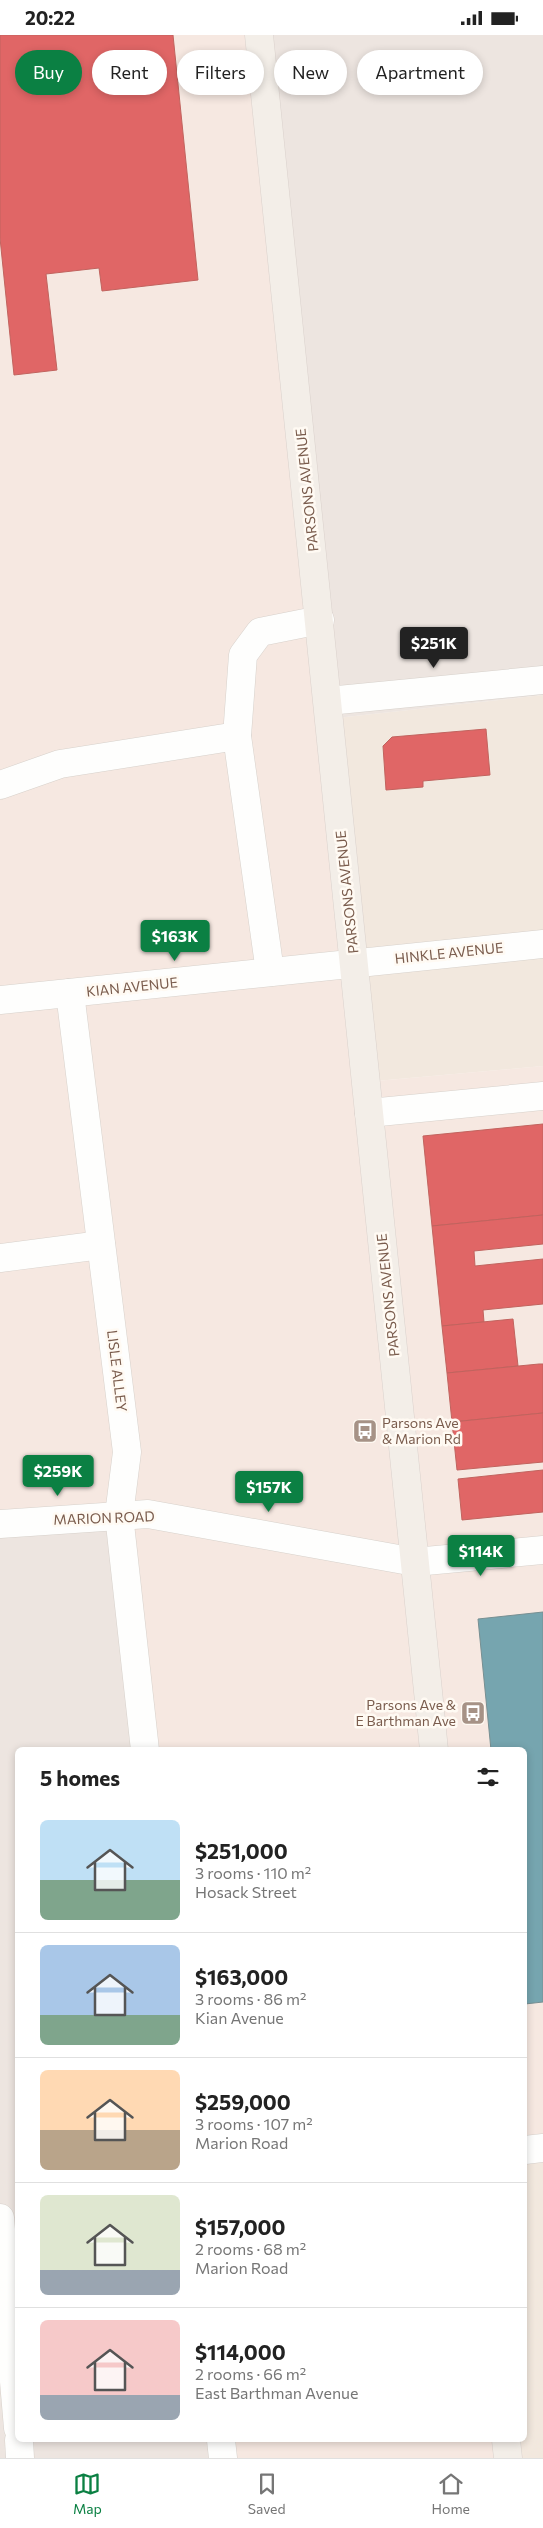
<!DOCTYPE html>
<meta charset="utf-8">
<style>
body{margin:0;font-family:Commissioner,sans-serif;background:#f6f6f6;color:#222;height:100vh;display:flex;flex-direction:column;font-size:19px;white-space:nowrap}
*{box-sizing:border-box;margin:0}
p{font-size:16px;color:#767676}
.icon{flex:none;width:28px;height:28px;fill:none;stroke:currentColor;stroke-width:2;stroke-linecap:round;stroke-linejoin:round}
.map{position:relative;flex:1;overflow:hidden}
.side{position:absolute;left:15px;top:1712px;width:512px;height:695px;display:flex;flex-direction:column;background:#fff;border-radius:8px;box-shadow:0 2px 8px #0003}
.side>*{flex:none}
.hud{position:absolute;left:15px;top:15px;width:514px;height:45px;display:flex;gap:10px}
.price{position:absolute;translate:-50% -42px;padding:0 11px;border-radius:5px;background:#0b8043;color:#fff;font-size:16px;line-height:32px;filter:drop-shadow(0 1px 2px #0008)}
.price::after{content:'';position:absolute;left:50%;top:30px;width:15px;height:11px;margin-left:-8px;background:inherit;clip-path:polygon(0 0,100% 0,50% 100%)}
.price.current{background:#222;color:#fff}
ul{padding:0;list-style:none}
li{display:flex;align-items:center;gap:15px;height:125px;padding:0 25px}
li+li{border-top:1px solid #e0e0e0}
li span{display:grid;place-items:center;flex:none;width:140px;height:100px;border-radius:8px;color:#555}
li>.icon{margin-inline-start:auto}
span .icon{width:60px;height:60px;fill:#fffc;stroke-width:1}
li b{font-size:21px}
h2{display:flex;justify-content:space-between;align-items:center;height:60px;padding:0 25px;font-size:21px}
.pill{padding:0 18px;border-radius:22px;background:#fff;box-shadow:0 2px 8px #0003;font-size:18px;line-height:45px}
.pill.current{background:#0b8043;color:#fff}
.status{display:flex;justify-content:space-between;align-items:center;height:35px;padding:0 25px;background:#fff;direction:ltr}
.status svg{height:14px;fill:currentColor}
.tab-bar{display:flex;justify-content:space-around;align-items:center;height:70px;border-top:1px solid #e0e0e0;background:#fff;font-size:14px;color:#767676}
.tab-bar a{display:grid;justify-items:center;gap:2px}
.tab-bar .current{color:#0b8043}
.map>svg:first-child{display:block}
.residential{fill:#f2e8de}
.commercial{fill:#f6e8e1}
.industrial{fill:#ede5e0}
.shops{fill:#e06666;stroke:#c1635e}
.public{fill:#76a5af;stroke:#778f92}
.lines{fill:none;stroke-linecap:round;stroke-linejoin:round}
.minor-casing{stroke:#d7d1cb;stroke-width:29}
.major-casing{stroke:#dad1cc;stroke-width:29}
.minor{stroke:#fefefd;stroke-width:28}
.major{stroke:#f3eee8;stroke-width:28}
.labels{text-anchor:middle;stroke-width:5;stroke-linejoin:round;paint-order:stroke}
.street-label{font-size:14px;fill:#7a5c4d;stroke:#fffaf3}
.poi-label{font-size:14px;fill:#7a5c4d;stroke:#fffaf3;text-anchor:start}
</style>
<div class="status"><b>20:22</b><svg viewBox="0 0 49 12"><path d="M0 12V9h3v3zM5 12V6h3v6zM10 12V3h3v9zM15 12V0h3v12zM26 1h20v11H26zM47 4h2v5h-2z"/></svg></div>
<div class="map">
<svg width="543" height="2423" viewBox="0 0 543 2423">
<rect width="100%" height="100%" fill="#f9f5f0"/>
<g class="residential">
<polygon points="543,660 543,1031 365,1047 319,685"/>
<polygon points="543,2124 543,2423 507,2423 506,2405 525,2405 525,2126"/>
</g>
<g class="commercial">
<polygon points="0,0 265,0 365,1047 543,1031 543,2124 525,2126 525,1715 148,1715 0,1479"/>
<polygon points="215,2405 506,2405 507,2423 217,2423"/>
</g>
<g class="industrial">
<polygon points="265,0 543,0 543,660 319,685"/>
<polygon points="0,1479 126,1491 148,1715 18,1715 18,2405 215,2405 217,2423 0,2423"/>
</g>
<g class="shops">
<polygon points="0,0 173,0 198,245 102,256 99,233 46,239 57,335 14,340 0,203"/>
<polygon points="486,694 490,740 423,746 423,752 386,755 383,711 392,702"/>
<polygon points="543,1089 543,1180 432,1191 423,1101"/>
<polygon points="543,1180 543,1209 474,1216 475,1231 543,1224 543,1269 483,1275 484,1287 442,1291 432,1191"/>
<polygon points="513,1284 518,1331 447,1338 442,1291"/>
<polygon points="539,1329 543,1329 543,1378 452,1387 447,1338"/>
<polygon points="543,1378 543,1427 457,1435 452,1387"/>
<polygon points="543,1435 543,1477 462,1485 458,1444"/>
</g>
<polygon class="public" points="543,1577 543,1967 525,1969 525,1715 491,1715 478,1584"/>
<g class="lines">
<defs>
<g id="minor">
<polyline points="328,666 543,645"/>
<polyline points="237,701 243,620 260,597 320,585"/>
<polyline points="0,750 60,729 237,701 270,937"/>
<polyline points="70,958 127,1417 119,1480 145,1715"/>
<polyline points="0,965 543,909"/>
<polyline points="369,1078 543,1061"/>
<polyline points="0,1223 101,1210"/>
<polyline points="0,1489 148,1479 415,1527 543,1515"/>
<polyline points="525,2115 543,2113"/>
<polyline points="0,2183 18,2393"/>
<polyline points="19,2405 20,2423"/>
<polyline points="221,2405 223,2423"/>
</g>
<g id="major">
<polyline points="259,0 434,1715"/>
<polyline points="506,2405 508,2423"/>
</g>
</defs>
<use href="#minor" class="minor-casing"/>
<use href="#major" class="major-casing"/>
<use href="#minor" class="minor"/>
<use href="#major" class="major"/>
</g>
<defs>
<symbol id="bus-square" viewBox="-11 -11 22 22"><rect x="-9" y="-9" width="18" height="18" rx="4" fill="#a69286" stroke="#fffaf3"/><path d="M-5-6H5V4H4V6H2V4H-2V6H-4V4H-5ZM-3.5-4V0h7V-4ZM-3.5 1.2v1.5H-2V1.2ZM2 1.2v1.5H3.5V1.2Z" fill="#fff"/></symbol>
</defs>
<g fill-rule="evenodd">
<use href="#bus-square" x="351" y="1382" width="28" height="28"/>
<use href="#bus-square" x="459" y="1664" width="28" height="28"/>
</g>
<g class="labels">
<g class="street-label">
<text transform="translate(307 455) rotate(-96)" y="5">PARSONS AVENUE</text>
<text transform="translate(347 857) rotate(-96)" y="5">PARSONS AVENUE</text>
<text transform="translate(449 918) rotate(-6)" y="5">HINKLE AVENUE</text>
<text transform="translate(132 952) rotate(-6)" y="5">KIAN AVENUE</text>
<text transform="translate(388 1260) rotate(-96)" y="5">PARSONS AVENUE</text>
<text transform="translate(117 1336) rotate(83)" y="5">LISLE ALLEY</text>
<text transform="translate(104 1483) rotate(-2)" y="5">MARION ROAD</text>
</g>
<g class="poi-label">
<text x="382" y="1393">Parsons Ave<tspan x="382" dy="16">&amp; Marion Rd</tspan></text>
<text x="456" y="1675" text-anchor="end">Parsons Ave &amp;<tspan x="456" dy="16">E Barthman Ave</tspan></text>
</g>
</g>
</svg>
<b class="price current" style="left:434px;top:634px">$251K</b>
<b class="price" style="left:175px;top:927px">$163K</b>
<b class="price" style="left:58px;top:1462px">$259K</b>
<b class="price" style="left:269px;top:1478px">$157K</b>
<b class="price" style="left:481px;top:1542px">$114K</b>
<div class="hud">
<a class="pill current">Buy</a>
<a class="pill">Rent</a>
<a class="pill">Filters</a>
<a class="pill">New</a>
<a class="pill">Apartment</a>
</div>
<section class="side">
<h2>5 homes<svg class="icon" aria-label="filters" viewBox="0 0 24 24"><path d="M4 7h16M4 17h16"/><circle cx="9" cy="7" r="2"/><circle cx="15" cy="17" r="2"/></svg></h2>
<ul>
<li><span style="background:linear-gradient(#bfe0f5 60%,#7fa58c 0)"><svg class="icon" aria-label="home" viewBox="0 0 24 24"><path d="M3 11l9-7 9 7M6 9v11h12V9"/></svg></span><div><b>$251,000</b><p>3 rooms · 110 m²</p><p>Hosack Street</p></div></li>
<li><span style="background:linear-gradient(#a9c7e8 70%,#7fa58c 0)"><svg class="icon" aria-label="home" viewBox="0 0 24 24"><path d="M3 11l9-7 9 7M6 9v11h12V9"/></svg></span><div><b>$163,000</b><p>3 rooms · 86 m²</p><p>Kian Avenue</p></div></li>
<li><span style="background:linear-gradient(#ffd9b3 60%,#b9a48a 0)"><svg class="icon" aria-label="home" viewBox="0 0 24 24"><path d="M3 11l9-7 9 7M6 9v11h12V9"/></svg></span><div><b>$259,000</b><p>3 rooms · 107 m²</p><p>Marion Road</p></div></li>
<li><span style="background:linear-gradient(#dfe7d0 75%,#9aa5b1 0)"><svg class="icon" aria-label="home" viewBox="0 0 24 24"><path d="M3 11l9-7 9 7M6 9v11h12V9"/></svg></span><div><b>$157,000</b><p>2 rooms · 68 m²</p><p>Marion Road</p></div></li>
<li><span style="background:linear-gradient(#f6c9c9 75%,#9aa5b1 0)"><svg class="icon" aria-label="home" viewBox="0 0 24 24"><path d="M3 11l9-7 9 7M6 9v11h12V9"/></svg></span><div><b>$114,000</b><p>2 rooms · 66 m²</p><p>East Barthman Avenue</p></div></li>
</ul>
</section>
</div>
<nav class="tab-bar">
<a class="current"><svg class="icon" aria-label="map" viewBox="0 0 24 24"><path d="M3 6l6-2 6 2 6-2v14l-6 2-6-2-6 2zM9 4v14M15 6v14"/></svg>Map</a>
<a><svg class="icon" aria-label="saved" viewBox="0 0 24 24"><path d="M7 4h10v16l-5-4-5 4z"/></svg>Saved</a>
<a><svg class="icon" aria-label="home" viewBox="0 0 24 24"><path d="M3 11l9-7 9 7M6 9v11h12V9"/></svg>Home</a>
</nav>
